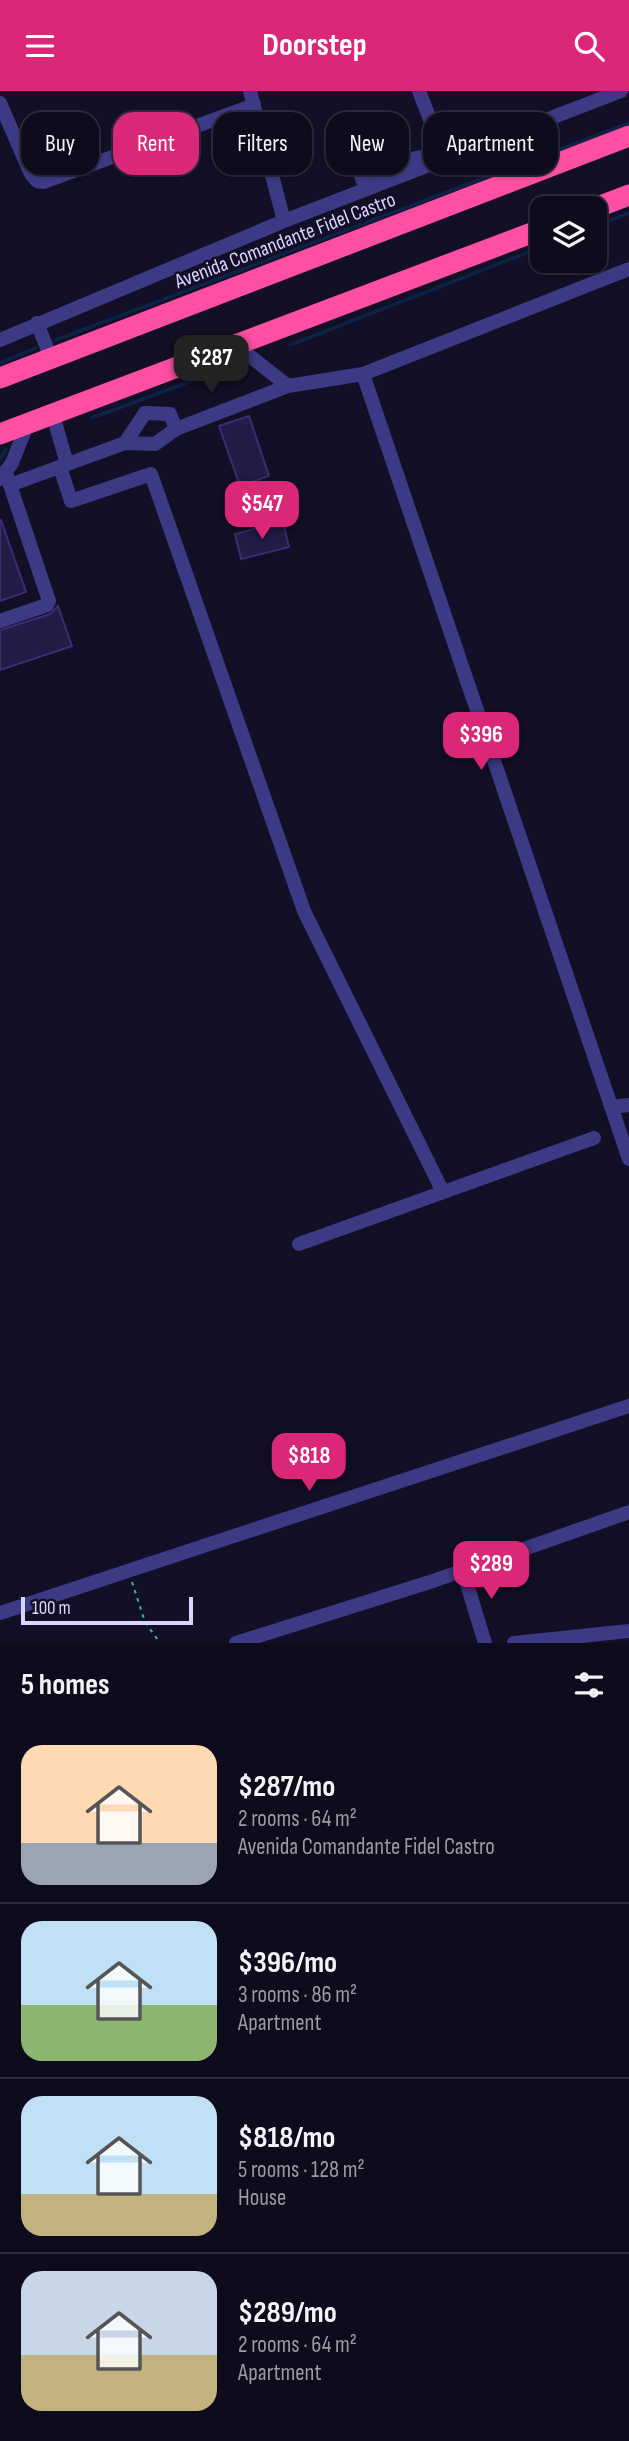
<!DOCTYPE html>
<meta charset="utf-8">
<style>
body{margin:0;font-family:"Sofia Sans Condensed",sans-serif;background:#1c1929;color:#f1f3f6;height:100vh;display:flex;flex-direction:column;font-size:26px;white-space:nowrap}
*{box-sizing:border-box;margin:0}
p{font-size:23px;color:#9b9ba3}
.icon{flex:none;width:38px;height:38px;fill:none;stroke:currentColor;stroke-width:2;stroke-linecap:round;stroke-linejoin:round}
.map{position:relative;height:1552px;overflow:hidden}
.details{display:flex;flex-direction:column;background:#0e0b1c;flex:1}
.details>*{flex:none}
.banner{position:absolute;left:21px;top:21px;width:588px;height:63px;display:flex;gap:14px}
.fabs{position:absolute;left:530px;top:105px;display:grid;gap:14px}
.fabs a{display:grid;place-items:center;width:77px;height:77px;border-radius:14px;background:#0e0b1c;box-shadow:0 2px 5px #0004,0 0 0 2px #2e2b3b;font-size:35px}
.scale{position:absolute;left:21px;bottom:18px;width:172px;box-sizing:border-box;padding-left:7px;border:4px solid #d9d4ff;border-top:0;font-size:19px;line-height:24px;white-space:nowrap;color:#d9d4ff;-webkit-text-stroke:5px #130f26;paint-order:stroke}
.price{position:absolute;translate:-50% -60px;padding:0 16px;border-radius:14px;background:#db2777;color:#fff;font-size:23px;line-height:46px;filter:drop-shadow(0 2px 4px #0008)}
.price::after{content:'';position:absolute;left:50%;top:42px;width:21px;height:16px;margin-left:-10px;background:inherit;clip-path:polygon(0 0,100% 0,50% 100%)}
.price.on{background:#222;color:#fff}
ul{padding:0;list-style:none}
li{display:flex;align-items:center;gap:21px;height:175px;padding:0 21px}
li+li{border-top:2px solid #2e2b3b}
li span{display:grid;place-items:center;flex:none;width:196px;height:140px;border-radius:21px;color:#555}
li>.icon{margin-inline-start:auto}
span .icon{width:84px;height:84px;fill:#fffc;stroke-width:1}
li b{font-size:30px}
h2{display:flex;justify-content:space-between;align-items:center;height:84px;padding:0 21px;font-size:30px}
.chip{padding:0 24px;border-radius:21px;background:#0e0b1c;box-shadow:0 2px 5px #0004,0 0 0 2px #2e2b3b;font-size:24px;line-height:63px}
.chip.on{background:#db2777;color:#fff}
header{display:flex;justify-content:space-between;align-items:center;height:91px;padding:0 21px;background:#db2777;color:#fff;font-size:32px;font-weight:700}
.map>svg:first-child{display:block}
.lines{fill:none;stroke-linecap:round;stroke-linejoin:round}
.stream{stroke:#0c2248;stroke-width:3.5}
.building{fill:#241b47;stroke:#3b2d73;stroke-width:2}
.path{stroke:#2fb8b0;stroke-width:2;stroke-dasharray:3.5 5;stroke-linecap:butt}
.minor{stroke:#3d3a85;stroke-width:14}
.highway{stroke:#ff4fa3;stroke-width:21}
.labels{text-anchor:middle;stroke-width:5;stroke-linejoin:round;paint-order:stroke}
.street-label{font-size:21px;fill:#d9d4ff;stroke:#130f26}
</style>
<header><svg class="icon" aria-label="menu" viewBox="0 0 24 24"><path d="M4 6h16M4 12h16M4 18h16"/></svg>Doorstep<svg class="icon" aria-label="search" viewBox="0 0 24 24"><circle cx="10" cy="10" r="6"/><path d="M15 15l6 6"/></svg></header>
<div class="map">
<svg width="629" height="1552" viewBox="0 0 629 1552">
<rect width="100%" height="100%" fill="#130f26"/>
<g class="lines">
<g class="stream">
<polyline points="595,135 629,122"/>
<polyline points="56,249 629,32"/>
<polyline points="290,254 542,156"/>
<polyline points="0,272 36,257"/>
<polyline points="92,327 232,275"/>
<polyline points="0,368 6,358"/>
</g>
</g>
<g class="building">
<polygon points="249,325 269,385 240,395 219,335"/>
<polygon points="1,429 26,501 0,510 0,430"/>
<polygon points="283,431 289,456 241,468 235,443"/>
<polygon points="58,515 72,555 0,579 0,539 50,523"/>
</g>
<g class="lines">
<polyline class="path" points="132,1491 145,1531 160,1552"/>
<g class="minor">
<polyline points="250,0 284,130"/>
<polyline points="419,0 445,67"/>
<polyline points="0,12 31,83 37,90 44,91 254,14"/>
<polyline points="356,71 366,98"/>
<path d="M 369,95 C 383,74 419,61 444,67"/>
<polyline points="37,232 51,267"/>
<polyline points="0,249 284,130 621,0"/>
<polyline points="237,255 288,295"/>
<polyline points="363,283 629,1068"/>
<polyline points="53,324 67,373"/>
<polyline points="125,352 145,322 170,323 176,338"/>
<polyline points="60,376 71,410 151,383 304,820 443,1101"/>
<polyline points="0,388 12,372 27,334"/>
<polyline points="10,394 125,352 155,353 176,338 288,295 363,283 629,178"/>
<polyline points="0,530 47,514 49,510 6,382"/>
<polyline points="611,1016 629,1014"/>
<polyline points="299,1153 594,1047"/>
<polyline points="463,1480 485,1552"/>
<polyline points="0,1522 629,1315"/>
<polyline points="236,1552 433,1490 629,1421"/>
<polyline points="514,1552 629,1540"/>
</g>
<g class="highway">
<polyline points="595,117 629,104"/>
<polyline points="0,287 629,45"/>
<polyline points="0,343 542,138"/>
</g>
</g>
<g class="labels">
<g class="street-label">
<text transform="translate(285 149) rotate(-21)" y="7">Avenida Comandante Fidel Castro</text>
</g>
</g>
</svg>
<div class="fabs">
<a><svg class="icon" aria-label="layers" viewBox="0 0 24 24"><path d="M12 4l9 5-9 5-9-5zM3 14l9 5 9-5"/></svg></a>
</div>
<div class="scale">100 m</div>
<b class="price on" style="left:211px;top:304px">$287</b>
<b class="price" style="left:262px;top:450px">$547</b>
<b class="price" style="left:481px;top:681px">$396</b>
<b class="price" style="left:309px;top:1402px">$818</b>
<b class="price" style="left:491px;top:1510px">$289</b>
<div class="banner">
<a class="chip">Buy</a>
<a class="chip on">Rent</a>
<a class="chip">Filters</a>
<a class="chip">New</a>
<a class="chip">Apartment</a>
</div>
</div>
<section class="details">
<h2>5 homes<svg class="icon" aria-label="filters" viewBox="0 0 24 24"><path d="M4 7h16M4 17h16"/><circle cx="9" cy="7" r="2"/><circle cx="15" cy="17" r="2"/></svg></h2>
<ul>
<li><span style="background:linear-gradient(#ffd9b3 70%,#9aa5b1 0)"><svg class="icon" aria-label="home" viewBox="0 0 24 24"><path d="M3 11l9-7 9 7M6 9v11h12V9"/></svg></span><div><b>$287/mo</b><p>2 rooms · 64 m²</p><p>Avenida Comandante Fidel Castro</p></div></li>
<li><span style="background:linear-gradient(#bfe0f5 60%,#8fb573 0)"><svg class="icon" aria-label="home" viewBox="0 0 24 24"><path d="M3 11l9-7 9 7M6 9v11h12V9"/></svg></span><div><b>$396/mo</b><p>3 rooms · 86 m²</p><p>Apartment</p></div></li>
<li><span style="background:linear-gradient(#bfe0f5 70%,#c2b280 0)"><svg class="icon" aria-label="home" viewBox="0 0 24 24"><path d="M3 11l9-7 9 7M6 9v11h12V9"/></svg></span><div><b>$818/mo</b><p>5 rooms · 128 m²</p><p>House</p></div></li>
<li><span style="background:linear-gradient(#c9d6e8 60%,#c2b280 0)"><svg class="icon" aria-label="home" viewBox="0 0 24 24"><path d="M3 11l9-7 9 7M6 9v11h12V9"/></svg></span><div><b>$289/mo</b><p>2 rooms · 64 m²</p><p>Apartment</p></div></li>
</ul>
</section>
